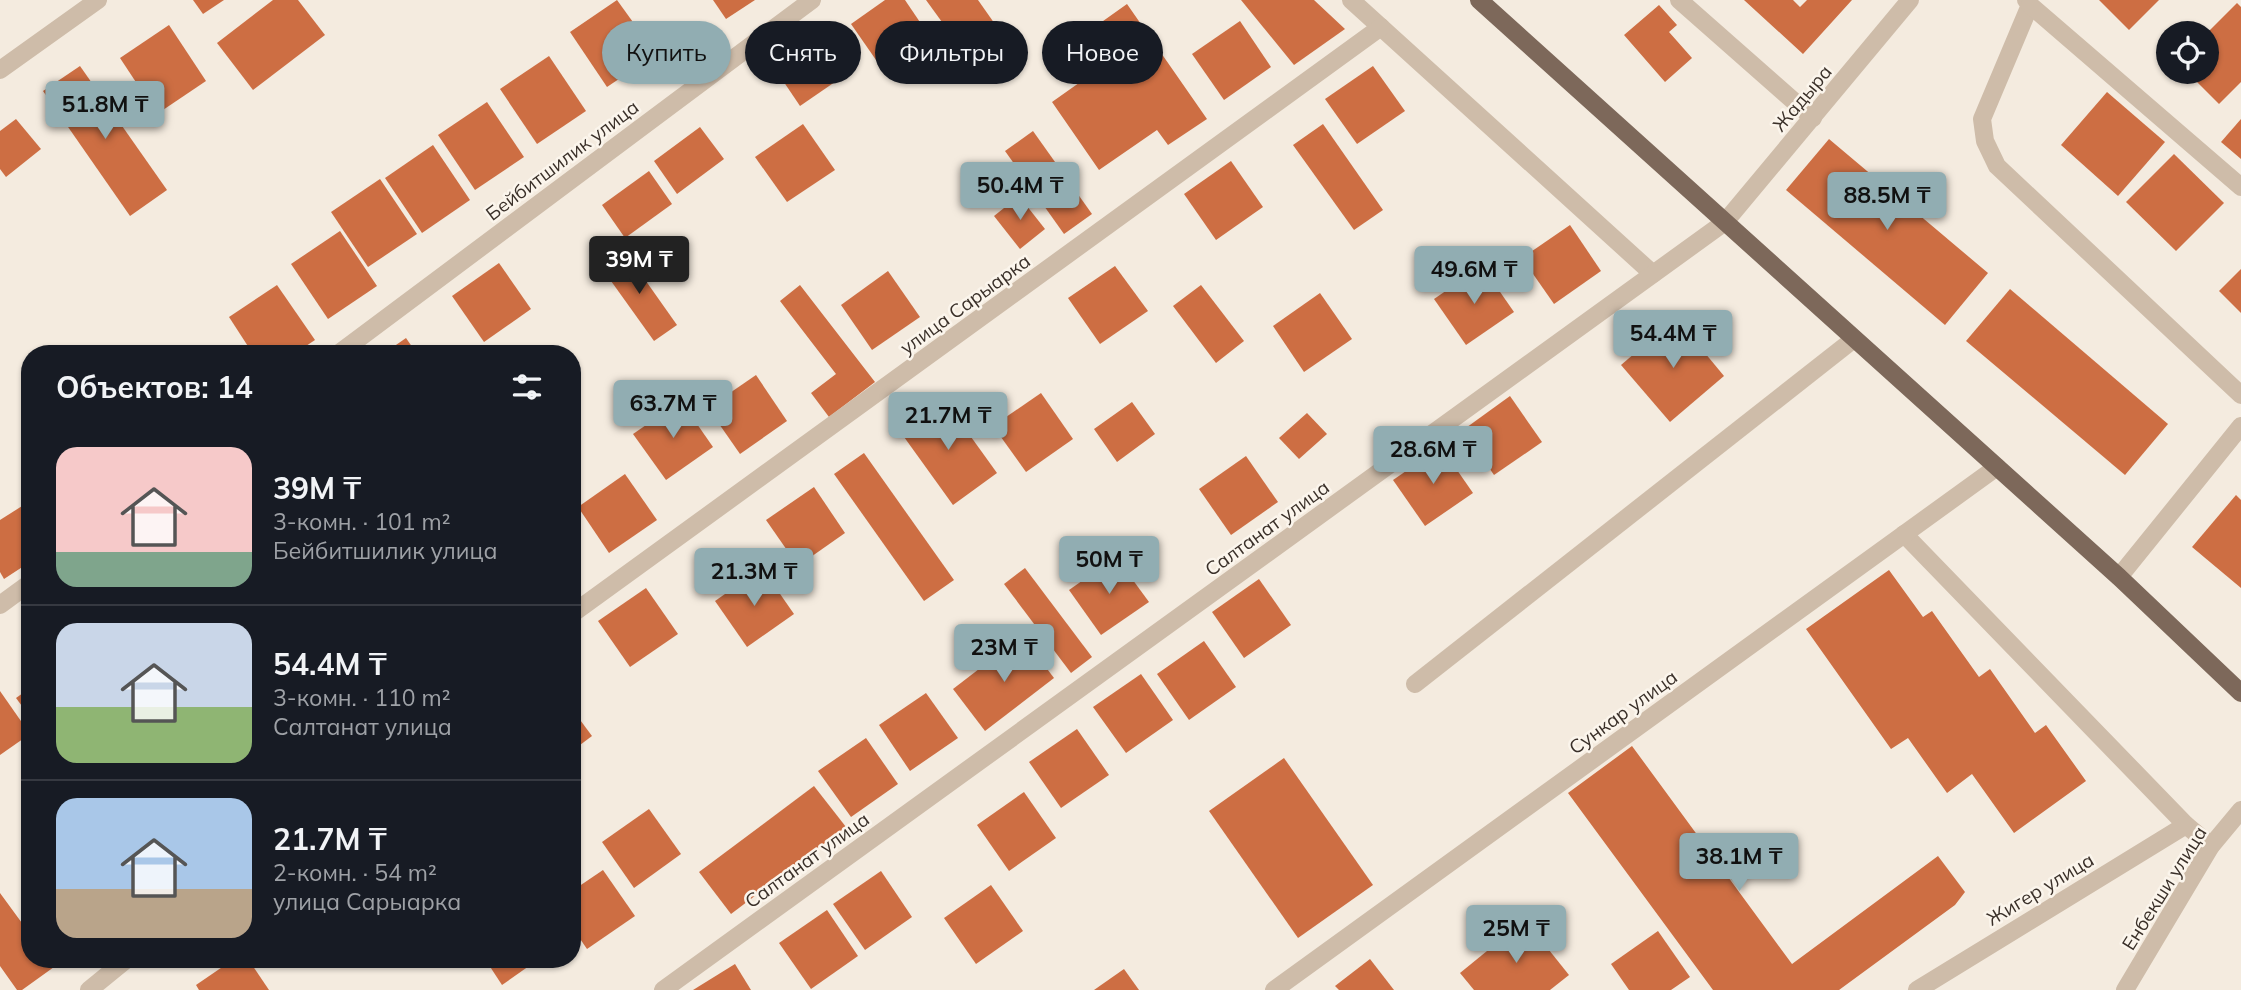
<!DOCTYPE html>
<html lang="ru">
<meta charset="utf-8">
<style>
body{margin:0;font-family:Mulish,sans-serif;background:#242831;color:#f1f3f6;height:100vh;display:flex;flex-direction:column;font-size:26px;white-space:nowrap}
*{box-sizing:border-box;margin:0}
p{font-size:23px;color:#9ea1a6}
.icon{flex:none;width:38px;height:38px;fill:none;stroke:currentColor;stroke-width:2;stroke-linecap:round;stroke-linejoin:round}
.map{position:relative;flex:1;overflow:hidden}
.side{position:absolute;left:21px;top:345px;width:560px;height:623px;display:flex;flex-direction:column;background:#171b24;border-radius:28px;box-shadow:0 2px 5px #0004}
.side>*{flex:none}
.hud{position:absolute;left:602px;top:21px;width:665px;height:63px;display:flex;gap:14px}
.controls{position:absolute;left:2156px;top:21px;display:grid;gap:14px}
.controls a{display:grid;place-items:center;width:63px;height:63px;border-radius:50%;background:#171b24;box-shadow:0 2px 5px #0004;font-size:35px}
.price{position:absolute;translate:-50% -60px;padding:0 16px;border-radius:7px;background:#91adb2;color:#111;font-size:23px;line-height:46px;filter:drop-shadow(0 2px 4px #0008)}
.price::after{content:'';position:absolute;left:50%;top:42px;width:21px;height:16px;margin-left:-10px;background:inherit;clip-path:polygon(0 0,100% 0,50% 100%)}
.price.current{background:#222;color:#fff}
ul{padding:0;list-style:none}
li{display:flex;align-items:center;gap:21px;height:175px;padding:0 35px}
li+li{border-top:2px solid #363941}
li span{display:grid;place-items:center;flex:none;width:196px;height:140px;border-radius:21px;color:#555}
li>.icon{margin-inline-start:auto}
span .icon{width:84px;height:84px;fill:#fffc;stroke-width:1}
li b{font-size:30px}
h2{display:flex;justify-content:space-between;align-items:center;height:84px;padding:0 35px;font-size:30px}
.pill{padding:0 24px;border-radius:32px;background:#171b24;box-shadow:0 2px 5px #0004;font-size:24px;line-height:63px}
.pill.current{background:#91adb2;color:#111}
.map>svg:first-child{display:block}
.building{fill:#cd6e43}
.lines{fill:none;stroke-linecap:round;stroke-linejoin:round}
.minor{stroke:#cebca9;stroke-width:18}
.major{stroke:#7d685a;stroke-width:18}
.labels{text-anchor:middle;stroke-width:5;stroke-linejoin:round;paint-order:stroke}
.street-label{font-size:19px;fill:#3a3029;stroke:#fbf5ec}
</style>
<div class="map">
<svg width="2241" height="990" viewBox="0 0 2241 990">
<rect width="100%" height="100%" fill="#f4ebdf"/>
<g class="building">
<polygon points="193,0 224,0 203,14"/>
<polygon points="273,0 298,0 325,35 253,90 217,43"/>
<polygon points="617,0 656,54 607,87 570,32"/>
<polygon points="713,0 755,0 726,19"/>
<polygon points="885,0 905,0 930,37 883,70 851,24"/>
<polygon points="926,0 978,0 997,27 963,51"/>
<polygon points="1241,0 1314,0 1345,29 1294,65"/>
<polygon points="1744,0 1793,0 1800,7 1807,0 1852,0 1803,54"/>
<polygon points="2099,0 2159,0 2129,30"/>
<polygon points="2237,3 2241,7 2241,82 2219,104 2187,72 2207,72 2207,33"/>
<polygon points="1127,4 1207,119 1168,145 1157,130 1099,170 1052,102 1110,61 1089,31"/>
<polygon points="1659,5 1677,25 1669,32 1692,58 1665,82 1624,35"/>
<polygon points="1240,21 1271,67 1224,100 1192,54"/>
<polygon points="169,25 206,81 157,114 120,58"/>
<polygon points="816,27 848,73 800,106 769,60"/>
<polygon points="549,56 586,111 537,144 500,89"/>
<polygon points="80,66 167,190 130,216 43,91"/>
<polygon points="1373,66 1405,111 1357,144 1325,99"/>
<polygon points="2107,92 2165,142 2118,196 2061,145"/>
<polygon points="487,102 524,157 475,190 438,135"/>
<polygon points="16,119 41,149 6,177 0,169 0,131"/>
<polygon points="2241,119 2241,159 2221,142"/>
<polygon points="803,124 835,170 787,202 755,157"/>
<polygon points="1323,124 1383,210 1354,230 1293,145"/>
<polygon points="700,127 724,159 677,194 654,161"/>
<polygon points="1033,131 1092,214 1064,234 1005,151"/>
<polygon points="1829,139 1988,273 1945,325 1786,190"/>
<polygon points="433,145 470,200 422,233 385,178"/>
<polygon points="2174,154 2224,203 2176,251 2126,202"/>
<polygon points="1231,161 1263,207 1216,240 1184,194"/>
<polygon points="649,171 672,204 625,238 602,205"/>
<polygon points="380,179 417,234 368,267 331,212"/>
<polygon points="1019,196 1045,229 1020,249 994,216"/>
<polygon points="1570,225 1601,271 1554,304 1522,258"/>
<polygon points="340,231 377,286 328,319 291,264"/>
<polygon points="624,250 677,325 654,341 601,267"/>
<polygon points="499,263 531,309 484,342 452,296"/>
<polygon points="1115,266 1148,311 1100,344 1068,298"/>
<polygon points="1482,266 1514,312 1466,345 1434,299"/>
<polygon points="2241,269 2241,313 2219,291"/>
<polygon points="888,271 920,317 872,350 841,305"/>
<polygon points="277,285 315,340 294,354 253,354 229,317"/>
<polygon points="800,285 875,382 829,417 811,393 836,374 780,301"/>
<polygon points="1201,285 1244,341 1216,363 1173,306"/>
<polygon points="2010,289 2168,424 2125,475 1966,341"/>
<polygon points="1320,293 1352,339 1304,372 1273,326"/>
<polygon points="1676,318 1724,376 1670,422 1621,365"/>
<polygon points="406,338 417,354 383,354"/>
<polygon points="756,375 787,421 740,454 708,408"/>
<polygon points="1041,393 1073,439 1026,472 993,426"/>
<polygon points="1510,396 1542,442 1494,475 1463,430"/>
<polygon points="943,398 997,473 953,505 899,430"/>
<polygon points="681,401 713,447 666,480 633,434"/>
<polygon points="1132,402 1155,434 1117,462 1094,429"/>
<polygon points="1307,413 1327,434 1299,459 1279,438"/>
<polygon points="1441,447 1473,493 1425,526 1393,480"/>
<polygon points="864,453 954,580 924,601 834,474"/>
<polygon points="1246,456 1278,502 1231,535 1199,489"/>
<polygon points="625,474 657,520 609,553 578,507"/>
<polygon points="814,487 845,533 798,566 766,520"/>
<polygon points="2236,495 2241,500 2241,588 2192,547"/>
<polygon points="30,501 30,562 4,579 0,572 0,520"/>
<polygon points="1116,557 1149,602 1101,635 1069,590"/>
<polygon points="762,568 794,614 747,647 715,601"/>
<polygon points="1025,568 1092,657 1071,673 1004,584"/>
<polygon points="1889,570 1923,617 1932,611 1979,677 1990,669 2035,733 2046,725 2086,781 2014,833 1972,774 1947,793 1908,738 1891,749 1806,629"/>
<polygon points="1259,579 1291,625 1244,658 1212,612"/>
<polygon points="646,588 678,634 630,667 598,621"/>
<polygon points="1022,636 1054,678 985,731 953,689"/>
<polygon points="1204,641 1236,687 1189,720 1157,674"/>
<polygon points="1141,674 1173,720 1126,753 1093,707"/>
<polygon points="30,688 30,717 16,698"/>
<polygon points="0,691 30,734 0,755"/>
<polygon points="926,693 958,738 910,771 879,725"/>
<polygon points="572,709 592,736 572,751"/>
<polygon points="1077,729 1109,775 1061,808 1029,762"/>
<polygon points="866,738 898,784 851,817 818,771"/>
<polygon points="1632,746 1792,964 1938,856 1965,892 1955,905 1839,990 1713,990 1568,793"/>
<polygon points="1284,758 1373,885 1298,938 1209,811"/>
<polygon points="814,786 846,827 731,914 699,872"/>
<polygon points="1024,792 1056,838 1009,871 977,825"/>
<polygon points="649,809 681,854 634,888 602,842"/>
<polygon points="603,870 635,916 587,949 572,927 572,891"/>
<polygon points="881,871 912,917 865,950 833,904"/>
<polygon points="991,885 1023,931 976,964 944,918"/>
<polygon points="0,893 30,934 30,959 48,959 54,967 22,990 17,990 0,966"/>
<polygon points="827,910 858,956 811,989 779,943"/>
<polygon points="1525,920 1569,975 1550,990 1474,990 1460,973"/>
<polygon points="1658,931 1690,977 1671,990 1629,990 1611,964"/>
<polygon points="234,959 248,959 269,990 199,990 196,985"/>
<polygon points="485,959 539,959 502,985"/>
<polygon points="1370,959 1394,990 1339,990 1335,986"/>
<polygon points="735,964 751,990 693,990"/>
<polygon points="1124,969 1139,990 1094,990"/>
</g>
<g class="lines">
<g class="minor">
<polyline points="1351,0 1653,274"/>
<polyline points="1679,0 1813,118"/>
<polyline points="2026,0 2030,5 1982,119 1985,141 1997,166 2241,395"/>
<polyline points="2030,5 2241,187"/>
<polyline points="0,70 98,0"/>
<polyline points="338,354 812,0"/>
<polyline points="1904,534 2186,825 2211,846"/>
<polyline points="2119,577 2241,426"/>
<polyline points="0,605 30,583"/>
<polyline points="572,614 1381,27"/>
<polyline points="1415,684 1854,339"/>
<polyline points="89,990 127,959"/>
<polyline points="663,990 1725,222 1910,0"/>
<polyline points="1274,990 1997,467"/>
<polyline points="1917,990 2186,825"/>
<polyline points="2125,990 2211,846 2241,810"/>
</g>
<polyline class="major" points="1479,0 2119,577 2241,693"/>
</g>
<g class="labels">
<g class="street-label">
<text transform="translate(1802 98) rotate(-50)" y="7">Жадыра</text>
<text transform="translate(562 160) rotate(-37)" y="7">Бейбитшилик улица</text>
<text transform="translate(965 304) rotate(-36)" y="7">улица Сарыарка</text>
<text transform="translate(1267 528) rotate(-36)" y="7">Салтанат улица</text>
<text transform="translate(1623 712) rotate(-36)" y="7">Сункар улица</text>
<text transform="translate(807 860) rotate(-36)" y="7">Салтанат улица</text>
<text transform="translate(2164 888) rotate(-58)" y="7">Енбекши улица</text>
<text transform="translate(2040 889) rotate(-31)" y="7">Жигер улица</text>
</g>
</g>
</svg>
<div class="controls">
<a><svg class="icon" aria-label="locate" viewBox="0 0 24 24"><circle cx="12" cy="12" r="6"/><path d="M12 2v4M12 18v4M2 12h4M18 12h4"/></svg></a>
</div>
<b class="price" style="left:105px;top:141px">51.8M ₸</b>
<b class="price" style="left:1020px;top:222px">50.4M ₸</b>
<b class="price" style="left:1887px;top:232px">88.5M ₸</b>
<b class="price current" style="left:639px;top:296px">39M ₸</b>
<b class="price" style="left:1474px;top:306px">49.6M ₸</b>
<b class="price" style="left:1673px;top:370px">54.4M ₸</b>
<b class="price" style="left:673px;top:440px">63.7M ₸</b>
<b class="price" style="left:948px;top:452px">21.7M ₸</b>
<b class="price" style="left:1433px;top:486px">28.6M ₸</b>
<b class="price" style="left:1109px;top:596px">50M ₸</b>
<b class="price" style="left:754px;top:608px">21.3M ₸</b>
<b class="price" style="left:1004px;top:684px">23M ₸</b>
<b class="price" style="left:1739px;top:893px">38.1M ₸</b>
<b class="price" style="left:1516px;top:965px">25M ₸</b>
<div class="hud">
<a class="pill current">Купить</a>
<a class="pill">Снять</a>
<a class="pill">Фильтры</a>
<a class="pill">Новое</a>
</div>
<section class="side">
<h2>Объектов: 14<svg class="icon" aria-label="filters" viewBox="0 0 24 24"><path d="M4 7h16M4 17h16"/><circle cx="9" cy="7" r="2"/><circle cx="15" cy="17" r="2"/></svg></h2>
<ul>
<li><span style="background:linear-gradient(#f6c9c9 75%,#7fa58c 0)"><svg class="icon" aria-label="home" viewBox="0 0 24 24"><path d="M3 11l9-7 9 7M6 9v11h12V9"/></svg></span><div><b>39M ₸</b><p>3-комн. · 101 m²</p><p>Бейбитшилик улица</p></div></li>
<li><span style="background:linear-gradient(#c9d6e8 60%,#8fb573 0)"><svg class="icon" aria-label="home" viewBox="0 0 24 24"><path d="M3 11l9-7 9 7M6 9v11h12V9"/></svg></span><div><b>54.4M ₸</b><p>3-комн. · 110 m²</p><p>Салтанат улица</p></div></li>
<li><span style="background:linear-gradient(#a9c7e8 65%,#b9a48a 0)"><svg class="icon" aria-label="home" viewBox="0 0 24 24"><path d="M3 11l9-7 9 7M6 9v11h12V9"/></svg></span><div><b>21.7M ₸</b><p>2-комн. · 54 m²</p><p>улица Сарыарка</p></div></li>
</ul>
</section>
</div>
